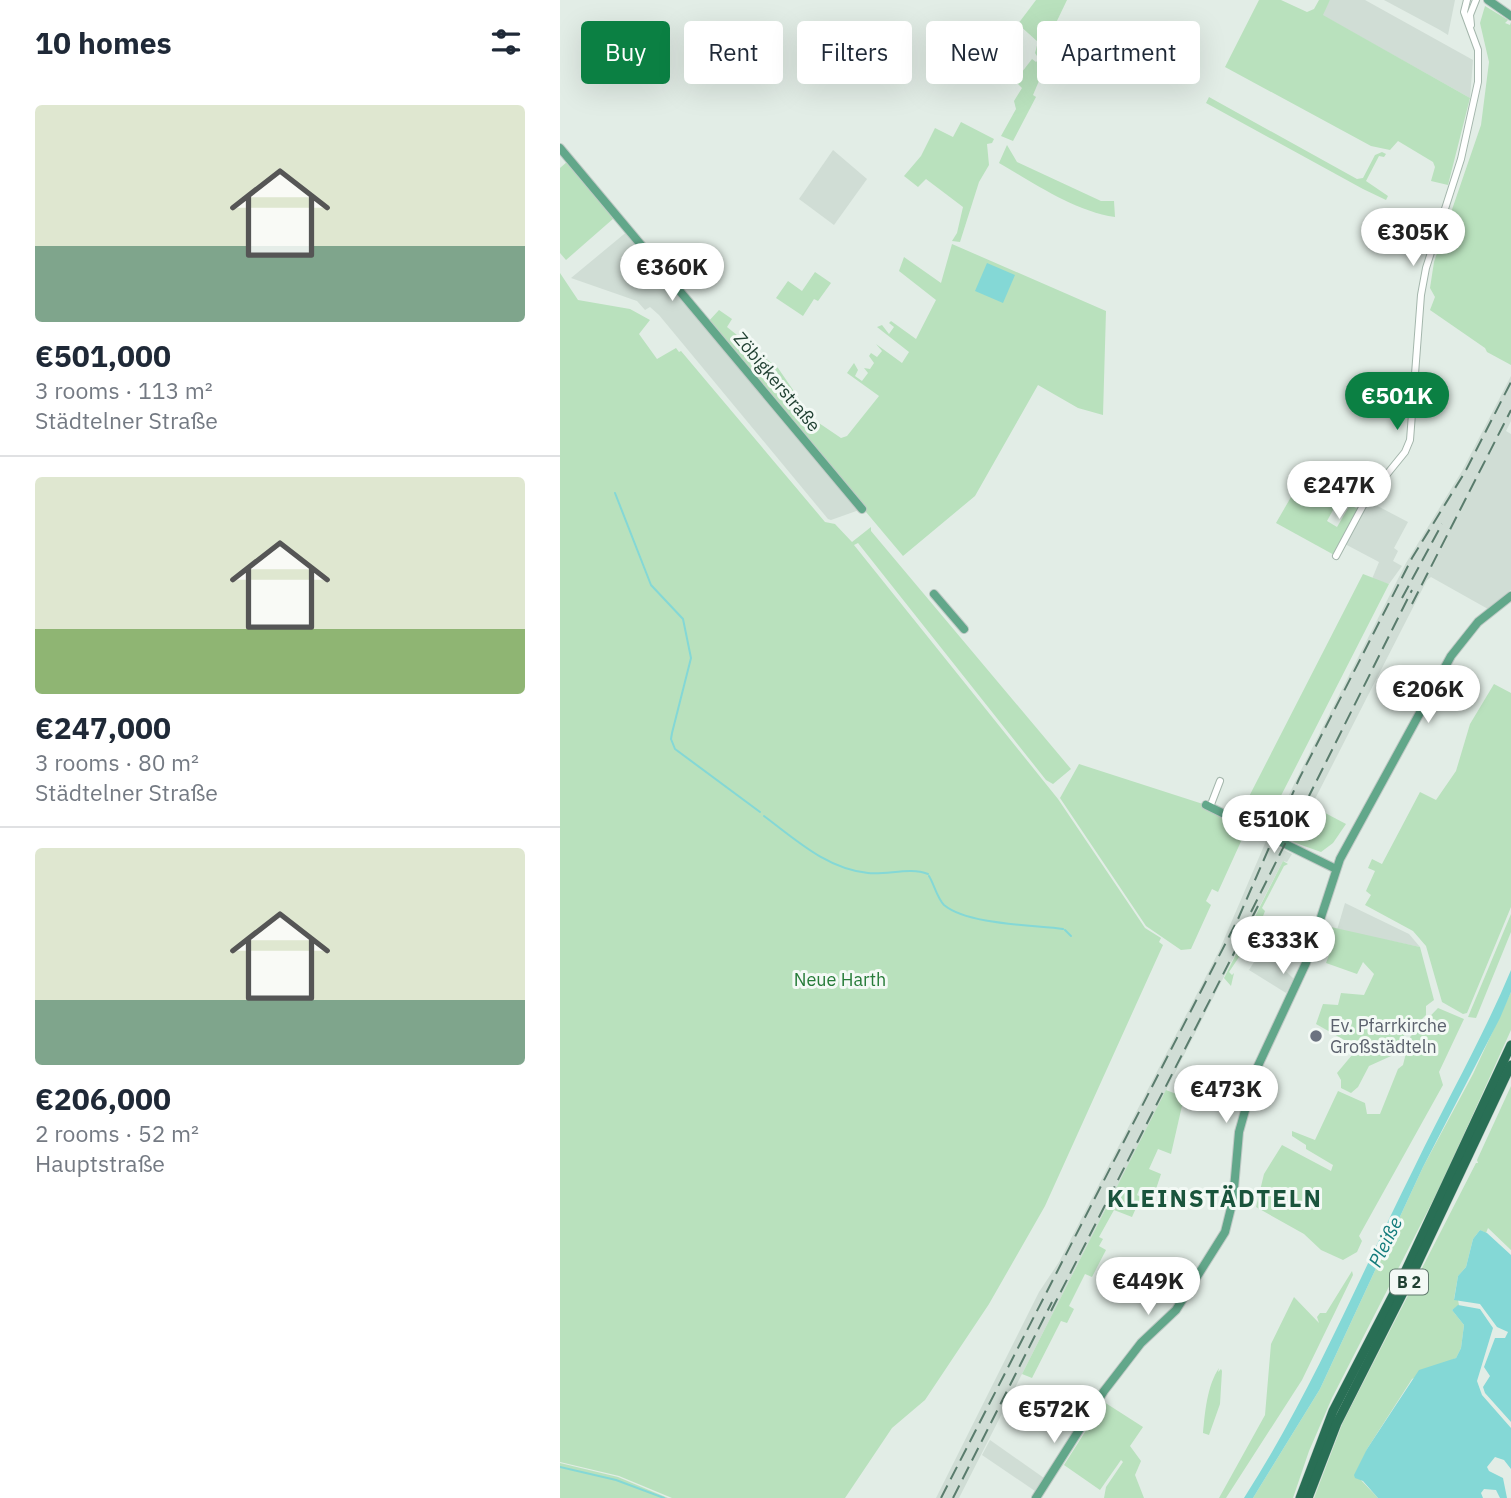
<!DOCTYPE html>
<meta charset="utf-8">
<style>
body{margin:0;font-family:"IBM Plex Sans",sans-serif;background:#f6f6f7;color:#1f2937;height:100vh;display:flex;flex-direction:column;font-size:26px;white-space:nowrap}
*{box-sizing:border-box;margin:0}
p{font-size:23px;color:#747a83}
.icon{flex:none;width:38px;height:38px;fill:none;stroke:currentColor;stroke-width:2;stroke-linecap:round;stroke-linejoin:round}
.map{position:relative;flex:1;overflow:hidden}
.drawer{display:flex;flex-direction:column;background:#fff;width:560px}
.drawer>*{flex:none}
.banner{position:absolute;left:21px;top:21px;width:665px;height:63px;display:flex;gap:14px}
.price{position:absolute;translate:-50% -60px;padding:0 16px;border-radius:24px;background:#fff;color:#222;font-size:23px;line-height:46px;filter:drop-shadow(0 2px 4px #0008)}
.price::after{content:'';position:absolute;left:50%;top:42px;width:21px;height:16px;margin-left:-10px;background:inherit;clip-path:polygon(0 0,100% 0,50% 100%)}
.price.on{background:#0b8043;color:#fff}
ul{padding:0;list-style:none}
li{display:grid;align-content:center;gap:14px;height:371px;padding:0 35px}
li+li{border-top:2px solid #e0e1e3}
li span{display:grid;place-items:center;height:217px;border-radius:7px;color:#555}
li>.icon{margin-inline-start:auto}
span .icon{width:126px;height:126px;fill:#fffc;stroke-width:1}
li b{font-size:30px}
h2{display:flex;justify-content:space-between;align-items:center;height:84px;padding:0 35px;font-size:30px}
.chip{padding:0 24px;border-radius:7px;background:#fff;box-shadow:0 7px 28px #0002;font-size:24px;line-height:63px}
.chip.on{background:#0b8043;color:#fff}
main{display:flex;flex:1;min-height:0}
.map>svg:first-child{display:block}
.built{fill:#d0ddd5}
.green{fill:#b9e1bd}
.water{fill:#84d8d6}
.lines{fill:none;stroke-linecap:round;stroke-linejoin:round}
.stream{stroke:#84d8d6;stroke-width:2}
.minor-casing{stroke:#a4b6ac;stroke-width:8}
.major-casing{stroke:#c1cac6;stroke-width:10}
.highway-casing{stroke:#c1cac6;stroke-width:10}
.minor{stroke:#fff;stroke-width:6}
.major{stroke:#62a78a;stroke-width:8}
.highway{stroke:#296f55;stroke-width:9}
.rail{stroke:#5a7c6d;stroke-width:2;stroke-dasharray:14 7;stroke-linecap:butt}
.worship-dot{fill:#6b7280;stroke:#f3f9f5;stroke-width:2.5}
.labels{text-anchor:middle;stroke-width:6;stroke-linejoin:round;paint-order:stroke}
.shield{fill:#f3f9f5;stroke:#5f786c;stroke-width:2}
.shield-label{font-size:16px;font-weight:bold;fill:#204032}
.street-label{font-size:18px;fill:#204032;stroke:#f3f9f5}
.park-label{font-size:18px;fill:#267b38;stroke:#f3f9f5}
.worship-label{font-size:18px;fill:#5b616d;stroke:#f3f9f5;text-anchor:start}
.water-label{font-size:19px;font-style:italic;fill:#147c7c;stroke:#f3f9f5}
.district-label{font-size:24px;font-weight:bold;letter-spacing:2px;fill:#1a543c;stroke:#f3f9f5}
</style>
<main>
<section class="drawer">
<h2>10 homes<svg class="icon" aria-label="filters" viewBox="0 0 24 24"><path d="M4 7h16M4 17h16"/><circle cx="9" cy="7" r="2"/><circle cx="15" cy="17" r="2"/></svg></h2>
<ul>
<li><span style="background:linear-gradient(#dfe7d0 65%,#7fa58c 0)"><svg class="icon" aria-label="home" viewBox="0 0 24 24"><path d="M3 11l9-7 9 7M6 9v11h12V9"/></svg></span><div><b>€501,000</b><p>3 rooms · 113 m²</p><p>Städtelner Straße</p></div></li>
<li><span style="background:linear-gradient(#dfe7d0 70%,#8fb573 0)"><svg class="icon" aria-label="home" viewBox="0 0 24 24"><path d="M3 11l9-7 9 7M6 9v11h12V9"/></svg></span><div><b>€247,000</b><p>3 rooms · 80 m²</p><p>Städtelner Straße</p></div></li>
<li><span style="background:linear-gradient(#dfe7d0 70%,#7fa58c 0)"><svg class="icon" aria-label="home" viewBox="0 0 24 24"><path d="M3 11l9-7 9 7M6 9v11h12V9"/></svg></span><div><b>€206,000</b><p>2 rooms · 52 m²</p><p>Hauptstraße</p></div></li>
</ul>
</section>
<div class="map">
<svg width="951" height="1498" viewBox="0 0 951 1498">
<rect width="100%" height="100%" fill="#e2ede6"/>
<g class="built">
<polygon points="770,0 805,0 913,60 910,98 762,15"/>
<polygon points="824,0 895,0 888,35 880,30"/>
<polygon points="273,150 307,179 274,225 239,199"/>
<polygon points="69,230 302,509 271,520 268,519 99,315 90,307 85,310 77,301 11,278"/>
<polygon points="951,376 951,421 946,431 951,434 951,590 928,609 871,577 867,580 733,842 712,831 735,782 846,563 902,471"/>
<polygon points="806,500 848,522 834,548 838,551 833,561 842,566 829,584 812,579 819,562 783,543"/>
<polygon points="706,841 732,854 727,862 723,861 711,884 399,1498 376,1498 479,1292 499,1262 659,951"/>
<polygon points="785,903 849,934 860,947 777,930"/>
<polygon points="724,938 729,942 717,963 734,979 726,993 689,970 699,954 708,959"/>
<polygon points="430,1440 484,1478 475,1491 422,1455"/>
</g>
<g class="green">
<polygon points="476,0 507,0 483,50 489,57 473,95 476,97 453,141 441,136 456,109 454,101 462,88 455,81 472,59 476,62 479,59 475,53 478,42 458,24"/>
<polygon points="699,0 721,0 747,12 754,9 759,0 770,0 763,15 910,98 888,185 871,181 875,167 873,162 838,141 830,150 811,146 665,67"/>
<polygon points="925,6 948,20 945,23 950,25 951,22 951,365 927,352 925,348 870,310 875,297 870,288 874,262 921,125 929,62 920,23"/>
<polygon points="649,97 797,179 803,178 815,155 822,152 826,154 824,157 819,156 806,181 828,196 826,200 803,189 646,103"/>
<polygon points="401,122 434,139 432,143 427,144 429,165 419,182 400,242 392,241 397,233 403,207 366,179 358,187 344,176 361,156 375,128 393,137"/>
<path d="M 447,145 L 457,162 L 541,201 L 554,201 L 555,217 C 514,211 474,183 439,163 Z"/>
<polygon points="8,161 54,218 6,260 0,253 0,168"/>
<polygon points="392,244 546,311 543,415 518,408 478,385 415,496 343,556 147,323 159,310 172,319 167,327 218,368 253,419 281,438 287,436 319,396 287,373 294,363 298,370 295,376 302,381 308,373 304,368 310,369 314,363 309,356 311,353 317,357 322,351 316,344 342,363 349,352 317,327 322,325 329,334 334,327 329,323 331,321 356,339 376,300 339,271 344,257 381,283"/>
<polygon points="255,272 271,283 258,301 254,299 243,316 216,298 228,281 242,291"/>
<polygon points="0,273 18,300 70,309 90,320 79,334 97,359 116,348 119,352 121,351 265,522 275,524 292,542 311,527 311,531 511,769 493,784 486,780 298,543 294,545 498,799 585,928 601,938 599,942 603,945 485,1206 429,1304 365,1400 332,1428 285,1498 112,1498 59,1476 0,1462"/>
<polygon points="742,478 779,499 767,521 777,527 790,505 800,510 776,556 716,523"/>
<polygon points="803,574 829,584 702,833 688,826 658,892 652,889 646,901 651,905 631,949 621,950 586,926 500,798 519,764 646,805 677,820"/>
<polygon points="934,684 951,693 951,907 907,1013 903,1014 882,1002 866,946 853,931 805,905 811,895 806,891 815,871 808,868 812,859 822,864 860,792 876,800 896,771 910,724"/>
<polygon points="752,806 786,824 773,843 761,852 733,842"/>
<polygon points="723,861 728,864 724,866 702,908 705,911 700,924 698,923 677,953 679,957 669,972 672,975 674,973 671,986 664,978"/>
<polygon points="951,914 951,932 916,1018 908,1017"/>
<polygon points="762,925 860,947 874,1000 866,1006 866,1015 853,1028 848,1027 843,1034 845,1037 840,1052 809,1066 798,1087 791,1093 781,1088 781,1080 777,1073 792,1055 799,1054 802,1050 756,1024 763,1004 778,1005 781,993 804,995 814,974 803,962 797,974 766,963 769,955 754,950"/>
<polygon points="951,992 951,1030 883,1181 772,1398 749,1451 733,1498 693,1498 760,1389 863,1167 913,1074"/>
<polygon points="878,1008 904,1019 879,1072 883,1085 799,1236 802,1241 797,1252 783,1260 761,1250 744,1234 696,1207 704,1174 722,1145 771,1171 773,1165 746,1149 746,1145 732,1136 732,1131 755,1140 778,1091 805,1103 807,1114 820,1114 838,1069 843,1065 850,1037"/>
<polygon points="951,1086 951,1250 928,1228 926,1233 920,1230 913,1239 906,1267 898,1276 894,1299 898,1300 899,1305 892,1310 904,1325 901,1348 896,1358 852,1379 807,1449 799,1478 818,1498 754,1498 783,1422 916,1163 918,1163 917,1160"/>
<polygon points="606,1090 624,1097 611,1154 598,1149 589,1169 601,1174 594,1195 579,1190 577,1195 581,1197 572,1217 554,1210 539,1237 543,1239 539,1246 546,1250 532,1277 525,1274 509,1306 514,1309 507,1323 501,1321 472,1378 462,1374"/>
<polygon points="792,1271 793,1275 742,1380 666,1498 659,1498 705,1415 711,1344 734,1297 759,1323 757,1317 760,1313 766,1313"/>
<path d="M 659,1368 L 658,1372 L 661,1369 L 662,1371 L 660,1404 L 649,1435 L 643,1433 C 645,1412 647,1386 659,1368 Z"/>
<polygon points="544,1402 583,1427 570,1446 581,1461 575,1475 584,1498 544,1498 546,1487 563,1462 561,1460 540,1490 504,1465"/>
<polygon points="0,1463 58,1477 108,1498 0,1498"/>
</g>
<g class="water">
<polygon points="427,263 455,275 443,303 415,291"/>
<path d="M 951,970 L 951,992 L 940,1018 L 863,1167 L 760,1389 L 693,1498 L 684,1498 C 752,1392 799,1278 855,1166 C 887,1100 923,1037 951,970 Z"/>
<polygon points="920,1230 927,1233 951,1255 951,1422 925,1393 923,1387 930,1376 924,1367 935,1338 945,1338 948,1332 937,1327 920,1304 894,1300 898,1276 906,1267 913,1239"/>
<polygon points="898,1305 920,1309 933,1328 917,1381 922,1395 951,1428 951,1469 944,1460 935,1457 927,1467 929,1471 943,1478 947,1498 940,1498 936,1490 924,1489 921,1493 923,1498 818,1498 803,1481 795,1478 794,1475 807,1449 859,1370 896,1358 901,1348 904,1325 892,1310"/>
</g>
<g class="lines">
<g class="stream">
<polyline points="55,493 91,585 123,619 131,658 112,733 111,739 115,749 200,812"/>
<path d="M 204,816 C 236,840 267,869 308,873 C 328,875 350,867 368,874"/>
<path d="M 369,876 C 374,884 377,898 384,905 C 408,925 474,925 503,929"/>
<polyline points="505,930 511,936"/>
<polyline points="0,1467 56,1480 104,1498"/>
</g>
<defs>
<g id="minor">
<polyline points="911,25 910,15 916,0"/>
<polyline points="776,556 806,500 845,452 850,440 861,295 866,268 901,159 918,82 918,50 904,12 907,0"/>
<polyline points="650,807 660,781"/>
</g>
<g id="major">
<polyline points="928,0 951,16"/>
<polyline points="0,148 302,509"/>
<polyline points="374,594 404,629"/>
<polyline points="646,805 776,869"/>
<polyline points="476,1498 544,1391 581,1343 616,1310 665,1232 673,1200 679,1132 697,1068 746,963 780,859 891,656 918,622 951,596"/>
</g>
<g id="highway">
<polyline points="740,1498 773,1411 845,1272 951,1045"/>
<polyline points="748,1498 777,1423 851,1277 951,1065"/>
</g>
</defs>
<use href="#minor" class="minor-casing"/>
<use href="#major" class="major-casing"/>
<use href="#highway" class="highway-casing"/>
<use href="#minor" class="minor"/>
<use href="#major" class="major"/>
<use href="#highway" class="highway"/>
<g class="rail">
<polyline points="842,598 882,524"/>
<polyline points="852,604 951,410"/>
<polyline points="691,912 852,590"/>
<polyline points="491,1311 698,906"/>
<polyline points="381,1498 678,919 739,779 852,558 905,472 951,382"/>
<polyline points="393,1498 492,1302"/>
</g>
</g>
<circle class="worship-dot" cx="756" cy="1036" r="7"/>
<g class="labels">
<rect class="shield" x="830" y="1269.5" width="38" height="25" rx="5"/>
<g class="shield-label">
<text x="849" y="1288">B 2</text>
</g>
<g class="street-label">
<text transform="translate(217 382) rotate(50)" y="6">Zöbigkerstraße</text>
</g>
<g class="park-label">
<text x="280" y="986">Neue Harth</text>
</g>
<g class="worship-label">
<text x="770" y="1032">Ev. Pfarrkirche<tspan x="770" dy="21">Großstädteln</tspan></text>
</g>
<g class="water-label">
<text transform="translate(825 1242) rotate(-64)" y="7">Pleiße</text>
</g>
<g class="district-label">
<text x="655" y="1207">KLEINSTÄDTELN</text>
</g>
</g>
</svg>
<b class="price" style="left:853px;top:268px">€305K</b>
<b class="price" style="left:112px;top:303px">€360K</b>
<b class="price on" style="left:837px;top:432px">€501K</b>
<b class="price" style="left:779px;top:521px">€247K</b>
<b class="price" style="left:868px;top:725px">€206K</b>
<b class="price" style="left:714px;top:855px">€510K</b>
<b class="price" style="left:723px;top:976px">€333K</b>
<b class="price" style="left:666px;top:1125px">€473K</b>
<b class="price" style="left:588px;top:1317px">€449K</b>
<b class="price" style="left:494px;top:1445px">€572K</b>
<div class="banner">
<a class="chip on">Buy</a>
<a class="chip">Rent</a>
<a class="chip">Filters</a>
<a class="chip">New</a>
<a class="chip">Apartment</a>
</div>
</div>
</main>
